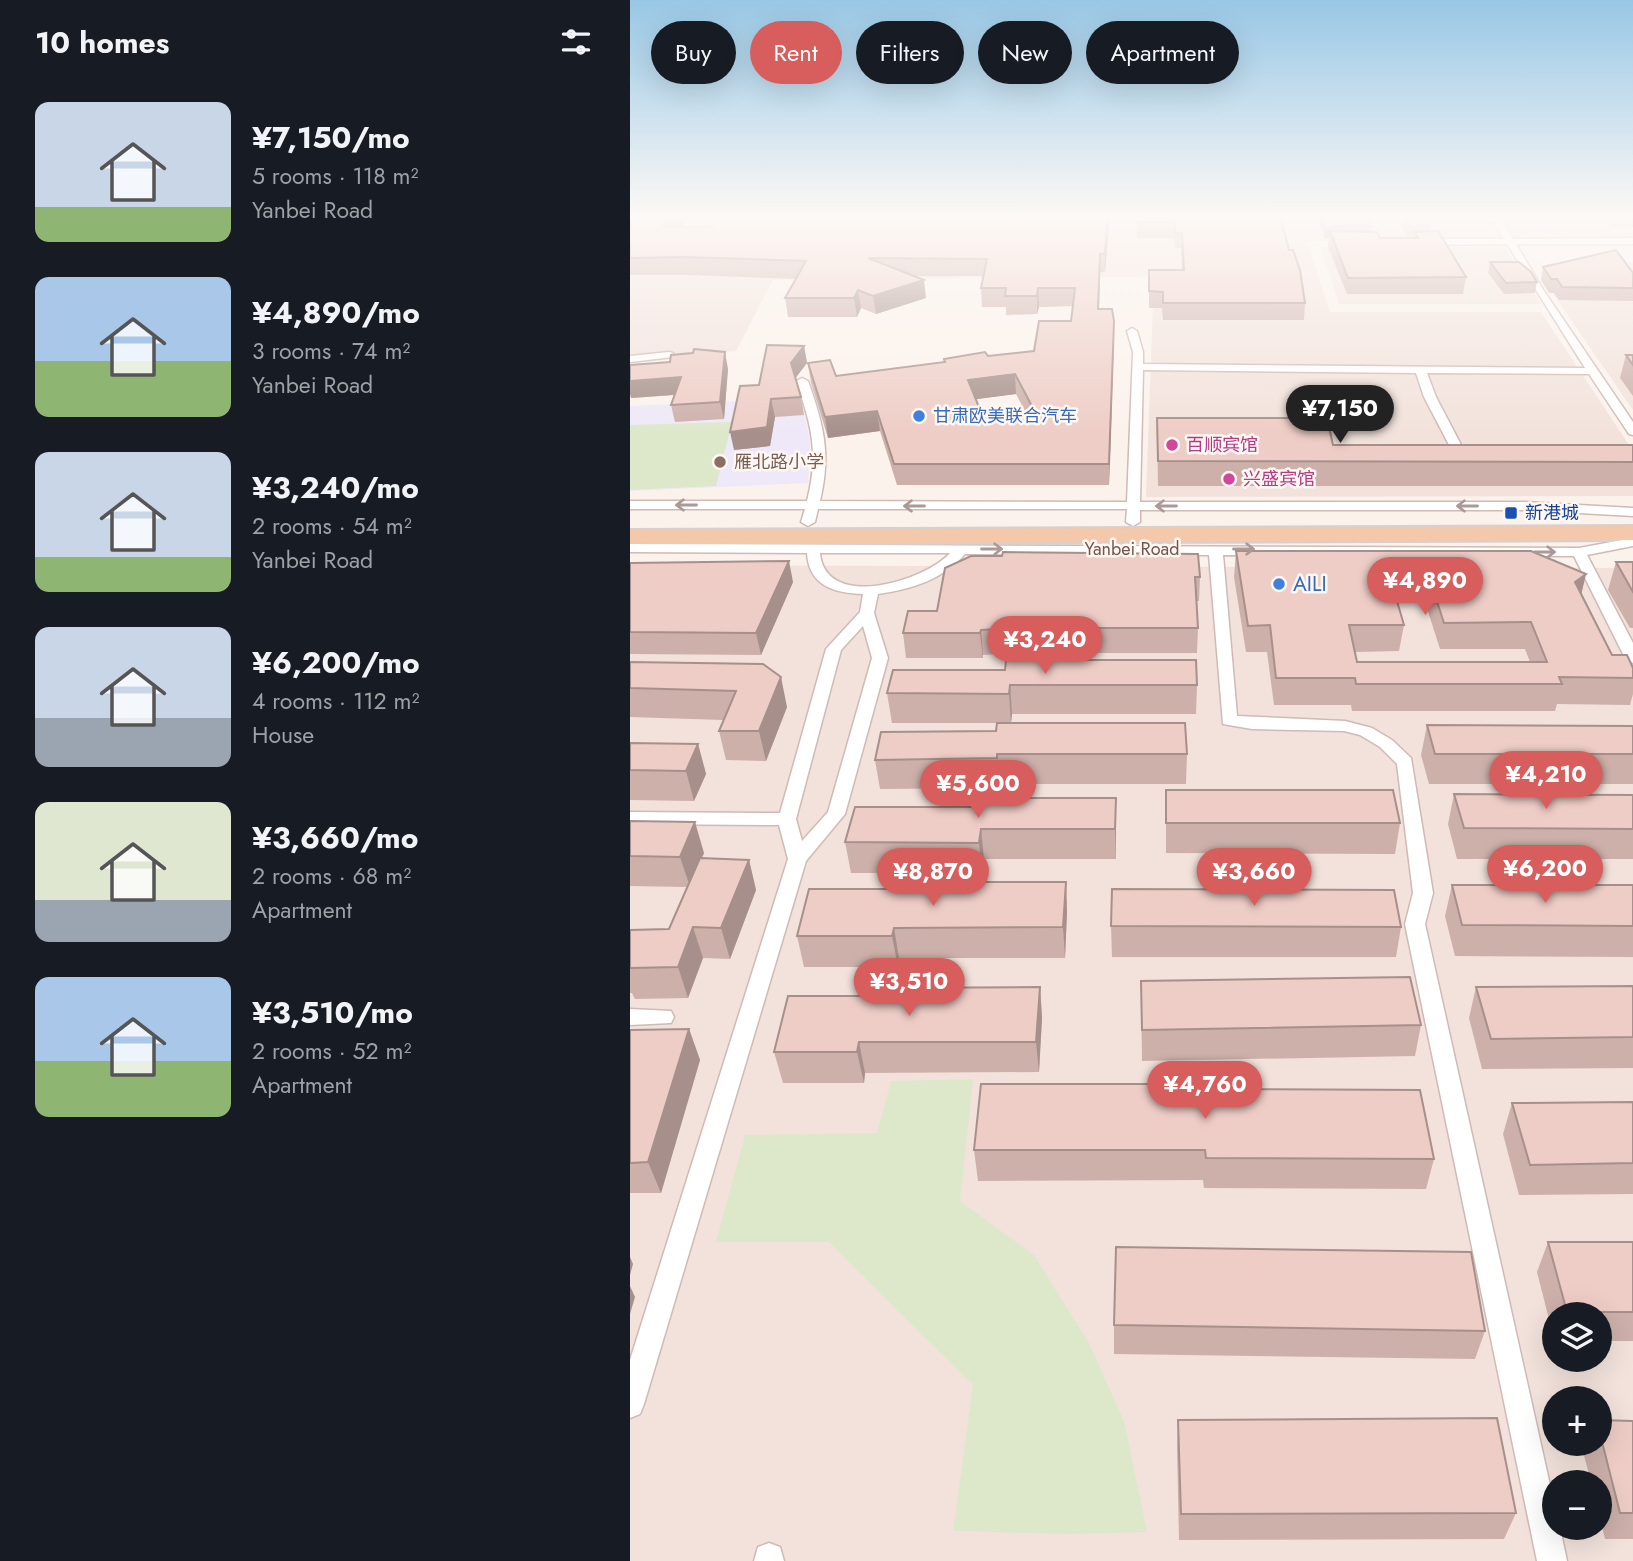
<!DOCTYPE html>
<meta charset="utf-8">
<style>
body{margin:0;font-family:Jost,"Noto Sans SC",sans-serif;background:#242831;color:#f1f3f6;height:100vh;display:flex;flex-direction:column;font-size:26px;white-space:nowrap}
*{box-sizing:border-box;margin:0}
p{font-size:23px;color:#9ea1a6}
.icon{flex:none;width:38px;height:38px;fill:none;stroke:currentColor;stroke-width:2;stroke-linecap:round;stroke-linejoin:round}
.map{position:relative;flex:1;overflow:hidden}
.side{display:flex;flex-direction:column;background:#171b24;width:630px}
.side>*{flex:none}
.hud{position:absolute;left:21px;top:21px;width:665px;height:63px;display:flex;gap:14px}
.fabs{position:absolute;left:912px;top:1302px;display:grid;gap:14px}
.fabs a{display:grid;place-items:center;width:70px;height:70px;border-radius:50%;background:#171b24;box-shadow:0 7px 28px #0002;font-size:35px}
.price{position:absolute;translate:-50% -60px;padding:0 16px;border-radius:24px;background:#d85e5e;color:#fff;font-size:23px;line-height:46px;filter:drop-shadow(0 2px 4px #0008)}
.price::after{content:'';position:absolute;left:50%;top:42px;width:21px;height:16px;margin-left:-10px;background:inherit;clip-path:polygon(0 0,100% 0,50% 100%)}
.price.selected{background:#222;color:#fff}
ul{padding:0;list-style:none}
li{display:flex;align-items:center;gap:21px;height:175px;padding:0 35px}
li span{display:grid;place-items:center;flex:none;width:196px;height:140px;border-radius:14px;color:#555}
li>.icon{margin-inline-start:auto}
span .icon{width:84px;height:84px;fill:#fffc;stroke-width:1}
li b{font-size:30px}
h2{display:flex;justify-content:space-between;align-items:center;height:84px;padding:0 35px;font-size:30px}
.tag{padding:0 24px;border-radius:32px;background:#171b24;box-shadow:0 7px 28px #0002;font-size:24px;line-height:63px}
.tag.selected{background:#d85e5e;color:#fff}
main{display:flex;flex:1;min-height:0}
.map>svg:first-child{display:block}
.residential{fill:#f2e2db;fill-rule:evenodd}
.education{fill:#eee8f8}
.green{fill:#dde8cb}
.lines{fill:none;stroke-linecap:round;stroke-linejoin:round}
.street-casing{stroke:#cfbab4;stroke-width:3}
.primary-casing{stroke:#d8cfce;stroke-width:4}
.street{fill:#fff;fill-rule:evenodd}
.primary{fill:#f3c8ab;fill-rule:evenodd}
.wall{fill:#cdb0aa;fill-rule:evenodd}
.shaded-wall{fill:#a7908b}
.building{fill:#eecdc6;stroke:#a7908b;stroke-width:2;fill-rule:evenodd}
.oneway{stroke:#ac9996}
.shop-dot{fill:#3f7fe0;stroke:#fef7f2;stroke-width:2.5}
.hotel-dot{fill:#d1479c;stroke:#fef7f2;stroke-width:2.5}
.education-dot{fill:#8d6e63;stroke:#fef7f2;stroke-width:2.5}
.transit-dot{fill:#1a4fb4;stroke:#fef7f2;stroke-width:2.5}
.labels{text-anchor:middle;stroke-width:5;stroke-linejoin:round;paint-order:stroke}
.far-shop-label{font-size:18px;fill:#366cbe;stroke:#fef7f2;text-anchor:start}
.far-hotel-label{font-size:18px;fill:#b23c85;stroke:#fef7f2;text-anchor:start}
.far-education-label{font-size:18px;fill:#785e54;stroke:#fef7f2;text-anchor:start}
.far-transit-label{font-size:18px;fill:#164399;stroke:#fef7f2;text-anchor:start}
.far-street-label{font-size:18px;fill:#745550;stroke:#fef7f2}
.shop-label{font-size:21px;fill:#366cbe;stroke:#fef7f2;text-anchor:start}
</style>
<main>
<section class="side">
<h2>10 homes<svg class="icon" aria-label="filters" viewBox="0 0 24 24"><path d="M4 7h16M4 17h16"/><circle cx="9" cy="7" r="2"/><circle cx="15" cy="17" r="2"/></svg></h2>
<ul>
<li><span style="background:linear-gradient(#c9d6e8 75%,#8fb573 0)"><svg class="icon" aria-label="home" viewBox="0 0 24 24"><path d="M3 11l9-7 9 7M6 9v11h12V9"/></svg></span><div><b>¥7,150/mo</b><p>5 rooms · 118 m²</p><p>Yanbei Road</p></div></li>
<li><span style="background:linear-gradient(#a9c7e8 60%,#8fb573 0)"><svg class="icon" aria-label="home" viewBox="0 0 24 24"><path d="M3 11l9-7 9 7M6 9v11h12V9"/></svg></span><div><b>¥4,890/mo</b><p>3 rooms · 74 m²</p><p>Yanbei Road</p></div></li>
<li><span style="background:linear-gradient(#c9d6e8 75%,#8fb573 0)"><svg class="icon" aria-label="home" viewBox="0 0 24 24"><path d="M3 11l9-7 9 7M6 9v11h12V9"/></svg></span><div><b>¥3,240/mo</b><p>2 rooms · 54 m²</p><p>Yanbei Road</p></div></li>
<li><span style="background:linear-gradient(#c9d6e8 65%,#9aa5b1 0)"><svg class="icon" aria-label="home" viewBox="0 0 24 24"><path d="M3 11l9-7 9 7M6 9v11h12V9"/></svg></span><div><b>¥6,200/mo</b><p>4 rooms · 112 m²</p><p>House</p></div></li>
<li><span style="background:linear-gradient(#dfe7d0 70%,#9aa5b1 0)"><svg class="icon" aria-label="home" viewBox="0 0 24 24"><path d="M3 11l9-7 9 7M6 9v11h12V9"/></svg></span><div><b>¥3,660/mo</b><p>2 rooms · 68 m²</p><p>Apartment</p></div></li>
<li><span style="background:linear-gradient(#a9c7e8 60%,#8fb573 0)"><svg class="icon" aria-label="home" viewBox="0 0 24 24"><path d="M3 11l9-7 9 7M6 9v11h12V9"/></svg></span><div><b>¥3,510/mo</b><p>2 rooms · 52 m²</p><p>Apartment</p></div></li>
</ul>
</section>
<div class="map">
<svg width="1003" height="1561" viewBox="0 0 1003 1561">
<rect width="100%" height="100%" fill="#fbf2ec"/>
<g class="residential">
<polygon points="527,215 1003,215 1003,242 677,241 700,312 911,312 1003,451 1003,496 516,497 524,277 143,280 106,351 0,360 0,219 526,219"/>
<polygon points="690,247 874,247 911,304 709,304"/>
<polygon points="1003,262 1003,410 915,282"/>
<path d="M 0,565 L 1003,568 L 1003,1561 L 0,1561 ZM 924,1314 L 970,1314 L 970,1360 L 924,1360 ZM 924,1398 L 970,1398 L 970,1444 L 924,1444 ZM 924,1482 L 970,1482 L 970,1528 L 924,1528 Z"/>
</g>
<polygon class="education" points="170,398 180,440 178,483 0,491 0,406"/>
<g class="green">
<polygon points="102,422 86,486 0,490 0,425"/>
<polygon points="343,1079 330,1201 404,1255 459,1343 494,1421 517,1532 440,1534 323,1531 343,1385 199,1242 86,1242 115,1135 247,1133 261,1081"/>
</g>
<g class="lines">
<defs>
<g id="street">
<path d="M 860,215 L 868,215 L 883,239 L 1003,238 L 1003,244 L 886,244 L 914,291 L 1003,422 L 1003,435 L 999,434 L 959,374 L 797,373 L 806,397 L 840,462 L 834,466 L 828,462 L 794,397 L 786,373 L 513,370 L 510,502 L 895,502 L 1003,508 L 1003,516 L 895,510 L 510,510 L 510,522 L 503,526 L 496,522 L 497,509 L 188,509 L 185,522 L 178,526 L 171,522 L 175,509 L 0,509 L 0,501 L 177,501 C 189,454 182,426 166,381 L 172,378 L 178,381 C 194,426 201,454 190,501 L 497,502 L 503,352 L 497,331 L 502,328 L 507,331 L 513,352 L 513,364 L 955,368 L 877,244 L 793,245 L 789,242 L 793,239 L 874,239 Z"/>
<polygon points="39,352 43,353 43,357 0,362 0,356"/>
<path d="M 1003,538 L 1003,546 L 957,555 L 1003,643 L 1003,663 L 995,658 L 944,556 L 593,555 L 607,716 L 715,721 L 742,728 L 762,740 L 781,758 L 803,893 L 795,924 L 924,1503 L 924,1528 L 930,1528 L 937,1561 L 907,1561 L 775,924 L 783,893 L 767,764 L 750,747 L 730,735 L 714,731 L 622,729 L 593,724 L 579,555 L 335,554 C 312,580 282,589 248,594 L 244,613 L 258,658 L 215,814 L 176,861 L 14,1404 L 10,1414 L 0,1418 L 0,1360 L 158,859 L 149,825 L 0,824 L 0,812 L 150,813 L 196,649 L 230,612 L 233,594 C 204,593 179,586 177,553 L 0,552 L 0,544 L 949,548 ZM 190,553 L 320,553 C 294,582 195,611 190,553 ZM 233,626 L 242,658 L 198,812 L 172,841 L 166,819 L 211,650 Z"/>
<polygon points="0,1009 41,1011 44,1017 41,1023 0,1025"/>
<polygon points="139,1543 150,1547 154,1561 124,1561 128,1547"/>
</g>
<polygon id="primary" points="1003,526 1003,540 0,544 0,530"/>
</defs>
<use href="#street" class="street-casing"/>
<use href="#primary" class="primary-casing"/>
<use href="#street" class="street"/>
<use href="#primary" class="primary"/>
</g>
<g class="wall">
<path d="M 0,215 L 61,215 L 51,227 L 479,224 L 475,272 L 470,272 L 469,309 L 484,321 L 479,485 L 267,485 L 250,431 L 198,438 L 181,383 L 178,363 L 206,376 L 314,362 L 314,359 L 358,356 L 404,351 L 441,321 L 443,306 L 409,307 L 407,314 L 376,315 L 376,307 L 352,307 L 351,288 L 353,276 L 284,276 L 296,298 L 246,314 L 231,308 L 227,317 L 158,317 L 155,298 L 166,279 L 58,275 L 0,275 ZM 386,394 L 395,411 L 353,417 L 346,399 Z"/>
<polygon points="507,215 650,215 659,250 675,303 674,320 533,320 532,308 519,308 519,270 552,270 551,248 545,248 544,238 507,238"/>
<polygon points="686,215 737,216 742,226 741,232 750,238 784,238 784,236 777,236 772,226 774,216 801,226 800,231 836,277 833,294 717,294 698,247 699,237 695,239"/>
<polygon points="971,215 1003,215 1003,227 981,227"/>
<polygon points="860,262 907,282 905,293 874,294 858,273"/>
<polygon points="913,267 1003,273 1003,301 929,300 924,293 919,293 911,280"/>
<polygon points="174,346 177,363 165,378 171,397 174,415 145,417 140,446 104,450 129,385"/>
<polygon points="996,355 1003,355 1003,396 990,378"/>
<polygon points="98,369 94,419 45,422 41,405 45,395 1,398"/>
<polygon points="527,418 703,445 1003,445 1003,486 528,486"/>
<path d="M 606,551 L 956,574 L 951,593 L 982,655 L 1003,668 L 1003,694 L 1000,705 L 927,704 L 925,711 L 722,711 L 721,705 L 644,705 L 637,652 L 616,652 L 604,577 ZM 794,599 L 810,649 L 895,649 L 900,662 L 727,662 L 725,652 L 769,651 L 774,625 L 766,600 Z"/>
<polygon points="986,562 1003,562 1003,628 1000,628 978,590"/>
<polygon points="0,563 163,582 131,655 0,654"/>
<polygon points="315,568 570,577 569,601 567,601 568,628 567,653 392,653 353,655 353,658 276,658 273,633 307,611"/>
<polygon points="0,662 133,664 157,707 136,761 96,760 89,731 93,720 0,717"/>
<polygon points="263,670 567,685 566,714 382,714 381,723 262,723 257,693"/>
<polygon points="797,725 1003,726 1003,784 799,784 791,755"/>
<polygon points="251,732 557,754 556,784 370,784 369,788 250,789 245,760"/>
<polygon points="0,743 68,744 76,774 64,801 0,800"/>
<polygon points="536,790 770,823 765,854 536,853"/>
<polygon points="824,794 1003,795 1003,859 827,859 818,824"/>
<polygon points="225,807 486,828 486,859 354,859 352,873 221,873 215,842"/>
<polygon points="0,821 74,853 71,858 119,860 126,890 100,959 73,958 58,998 5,999 2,993 0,993 0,930 39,929 57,887 0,886"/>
<polygon points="436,882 437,912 435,958 269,958 268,967 174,967 167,936 274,889"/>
<polygon points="822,885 1003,885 1003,957 825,956 815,916"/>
<polygon points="481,926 771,927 766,957 482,957"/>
<polygon points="511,981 791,1025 785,1056 512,1061"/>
<polygon points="1003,986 1003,1068 852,1069 839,1018 846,987"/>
<polygon points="410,987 412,1018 409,1072 235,1073 234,1083 153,1083 144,1052 241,996"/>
<polygon points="59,1029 70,1060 31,1193 0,1193 0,1030"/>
<polygon points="580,1089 804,1159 796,1189 574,1188 573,1180 348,1181 344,1150"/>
<polygon points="1003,1102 1003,1194 889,1195 873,1134 882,1103"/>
<polygon points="918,1242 1003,1242 1003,1341 970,1341 970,1314 924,1314 924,1339 907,1272"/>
<polygon points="484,1325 855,1331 845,1359 484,1354"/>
<polygon points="548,1420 886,1513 874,1539 549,1540 547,1447"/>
<polygon points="970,1420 1003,1421 1003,1539 975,1539 970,1518 970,1482 961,1482 952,1448 954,1444 970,1444"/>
</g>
<g class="shaded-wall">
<polygon points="43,215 61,215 36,244 33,227"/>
<polygon points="478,215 479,224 475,272 475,254"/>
<polygon points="701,226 699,237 695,239 696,229"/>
<polygon points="470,254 470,272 468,328 468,309"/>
<polygon points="294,280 296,298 246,314 243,296"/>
<polygon points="408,288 409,307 407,314 407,296"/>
<polygon points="228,290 231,308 227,317 224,298"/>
<polygon points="484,321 484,340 479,485 479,464"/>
<polygon points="174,346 177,363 164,380 161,363"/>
<polygon points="95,352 98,369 94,419 90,402"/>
<polygon points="385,374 386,394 340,400 338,380"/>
<polygon points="51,377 55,394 1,398 0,394 0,381"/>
<polygon points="141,399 145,417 140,446 104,450 100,432"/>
<polygon points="247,411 250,431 198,438 195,417"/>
<polygon points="159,561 163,582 131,655 126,633"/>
<polygon points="956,574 950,600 945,582"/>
<polygon points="351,630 353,655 353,658 350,633"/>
<polygon points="151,677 157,707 136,761 129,731"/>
<polygon points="380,685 382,714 381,723 379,694"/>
<polygon points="68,744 76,774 64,801 56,771"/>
<polygon points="367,754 370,784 369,788 367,758"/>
<polygon points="486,798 486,859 485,829"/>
<polygon points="65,822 74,853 60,887 50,857"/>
<polygon points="351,829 354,859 352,873 349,843"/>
<polygon points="119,860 126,890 100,959 91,928"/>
<polygon points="436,882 437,912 435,958 433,927"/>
<polygon points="63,927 73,958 58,998 48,967"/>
<polygon points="264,928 269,958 268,967 262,936"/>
<polygon points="410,987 412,1018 409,1072 406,1042"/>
<polygon points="59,1029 70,1060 31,1193 18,1162"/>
<polygon points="229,1042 235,1073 234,1083 227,1052"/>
<polygon points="0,1257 3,1264 0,1275"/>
<polygon points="0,1286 5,1297 0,1314"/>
</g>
<g class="building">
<path d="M 0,215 L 43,215 L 33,227 L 81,227 L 90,215 L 478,215 L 475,254 L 470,254 L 468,309 L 482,309 L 484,321 L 479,464 L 264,464 L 247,411 L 195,417 L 178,363 L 200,360 L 206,376 L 315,362 L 314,359 L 355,352 L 358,356 L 404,351 L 409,321 L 441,321 L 445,288 L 408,288 L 407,296 L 375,296 L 376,288 L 351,288 L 357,259 L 238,258 L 294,280 L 243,296 L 228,290 L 224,298 L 155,298 L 176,261 L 54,257 L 0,258 ZM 385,374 L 404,410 L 353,417 L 338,380 Z"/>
<polygon points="507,215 650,215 659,250 663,250 670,270 675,303 533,303 533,292 519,291 519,270 554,270 552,233 545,233 545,222 507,222"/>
<polygon points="691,215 737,216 742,226 701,226 696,229"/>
<polygon points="774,216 795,216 801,226 779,226"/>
<polygon points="700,231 747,232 750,238 788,238 785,232 808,231 836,277 718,278"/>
<polygon points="986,250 1003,273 1003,288 932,287 927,279 921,279 913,267"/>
<polygon points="860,262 889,262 901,272 907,282 876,283"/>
<polygon points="137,345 174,346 161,363 171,397 141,399 137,427 100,432 110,386 129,385"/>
<polygon points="64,349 95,352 90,402 41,405 51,377 0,381 0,365 40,362 41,355 63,353"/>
<polygon points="996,355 1003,355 1003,365"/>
<polygon points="527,418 697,418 703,445 1003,445 1003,462 528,461"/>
<path d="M 606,551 L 901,551 L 956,574 L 945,582 L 982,655 L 997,655 L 1003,668 L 1003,678 L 929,677 L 932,684 L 726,684 L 725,678 L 646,678 L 640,625 L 618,626 ZM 759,574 L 798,574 L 814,623 L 901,622 L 917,662 L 727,662 L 719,625 L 774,625 Z"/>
<polygon points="373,552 568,554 570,577 565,577 568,628 390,628 351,630 350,633 273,633 278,611 307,611 315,568 341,556 372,556"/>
<polygon points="159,561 126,633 0,632 0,563"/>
<polygon points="986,562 1003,562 1003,592"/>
<polygon points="376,660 566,660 567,685 380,685 379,694 257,693 263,670 375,670"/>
<polygon points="0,662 133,664 151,677 129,731 89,731 106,691 0,688"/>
<polygon points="367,723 555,723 557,754 367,754 367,758 245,760 251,732 366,731"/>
<polygon points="797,725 1003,726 1003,754 805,754"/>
<polygon points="0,743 68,744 56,771 0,770"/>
<polygon points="536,790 763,790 770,823 536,823"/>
<polygon points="824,794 1003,795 1003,829 834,828"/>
<polygon points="356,798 486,798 485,829 351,829 349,843 215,842 225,807 354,807"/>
<polygon points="0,821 65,822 50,857 0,856"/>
<polygon points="70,858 119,860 91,928 63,927 48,967 0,968 0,930 39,929"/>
<polygon points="276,882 436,882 433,927 264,928 262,936 167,936 179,889 274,889"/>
<polygon points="822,885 1003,885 1003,926 832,925"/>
<polygon points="482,889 764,890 771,927 481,926"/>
<polygon points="780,977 791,1025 512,1030 511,981"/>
<polygon points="1003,986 1003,1037 861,1039 846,987"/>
<polygon points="410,987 406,1042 229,1042 227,1052 144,1052 158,996 241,996 243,988"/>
<polygon points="59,1029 18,1162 0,1163 0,1030"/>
<polygon points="351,1084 579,1084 580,1089 790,1090 804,1159 576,1158 575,1150 344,1150"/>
<polygon points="1003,1102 1003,1163 900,1165 882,1103"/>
<polygon points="918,1242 1003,1242 1003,1312 937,1312"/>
<polygon points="486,1247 841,1252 855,1331 484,1325"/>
<polygon points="867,1418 886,1513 551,1514 548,1420"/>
<polygon points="970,1420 1003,1421 1003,1513 990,1513 970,1434"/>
</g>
<defs><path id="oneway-shaft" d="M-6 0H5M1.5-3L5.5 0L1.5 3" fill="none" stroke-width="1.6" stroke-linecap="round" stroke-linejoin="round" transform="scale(1.75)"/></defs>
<g class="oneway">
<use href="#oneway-shaft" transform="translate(56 505) rotate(-180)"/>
<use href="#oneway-shaft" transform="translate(284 506) rotate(-180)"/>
<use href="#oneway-shaft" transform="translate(536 506) rotate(-180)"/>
<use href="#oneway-shaft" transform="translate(837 506) rotate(-180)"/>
<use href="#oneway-shaft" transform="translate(362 549)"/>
<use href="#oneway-shaft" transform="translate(614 549)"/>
<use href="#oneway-shaft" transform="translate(915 552)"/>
</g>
<linearGradient id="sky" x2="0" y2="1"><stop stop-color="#98c7e5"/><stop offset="0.5" stop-color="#fdf9f6"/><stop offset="1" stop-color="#fdf9f6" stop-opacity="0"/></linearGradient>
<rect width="1003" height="434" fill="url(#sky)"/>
<g class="shop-dot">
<circle cx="289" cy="416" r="7"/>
<circle cx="649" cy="584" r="7"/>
</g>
<g class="hotel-dot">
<circle cx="542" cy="445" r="7"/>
<circle cx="599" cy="479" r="7"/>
</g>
<circle class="education-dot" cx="90" cy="462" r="7"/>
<rect class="transit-dot" x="874" y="506" width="14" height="14" rx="3.5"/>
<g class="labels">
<g class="far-shop-label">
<text x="303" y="422">甘肃欧美联合汽车</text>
</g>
<g class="far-hotel-label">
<text x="556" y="451">百顺宾馆</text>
<text x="613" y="485">兴盛宾馆</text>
</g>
<g class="far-education-label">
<text x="104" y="468">雁北路小学</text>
</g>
<g class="far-transit-label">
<text x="895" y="519">新港城</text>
</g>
<g class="far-street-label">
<text x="502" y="555">Yanbei Road</text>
</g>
<g class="shop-label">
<text x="663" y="591">AILI</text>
</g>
</g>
</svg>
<div class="fabs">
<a><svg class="icon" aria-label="layers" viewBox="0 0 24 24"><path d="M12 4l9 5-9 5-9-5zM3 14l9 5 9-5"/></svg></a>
<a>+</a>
<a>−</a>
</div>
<b class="price selected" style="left:710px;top:445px">¥7,150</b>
<b class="price" style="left:795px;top:617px">¥4,890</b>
<b class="price" style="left:415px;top:676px">¥3,240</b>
<b class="price" style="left:916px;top:811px">¥4,210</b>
<b class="price" style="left:348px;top:820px">¥5,600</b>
<b class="price" style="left:915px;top:905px">¥6,200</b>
<b class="price" style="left:303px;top:908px">¥8,870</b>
<b class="price" style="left:624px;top:908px">¥3,660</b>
<b class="price" style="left:279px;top:1018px">¥3,510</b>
<b class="price" style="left:575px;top:1121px">¥4,760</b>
<div class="hud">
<a class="tag">Buy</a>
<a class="tag selected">Rent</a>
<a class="tag">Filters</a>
<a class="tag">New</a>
<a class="tag">Apartment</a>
</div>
</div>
</main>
